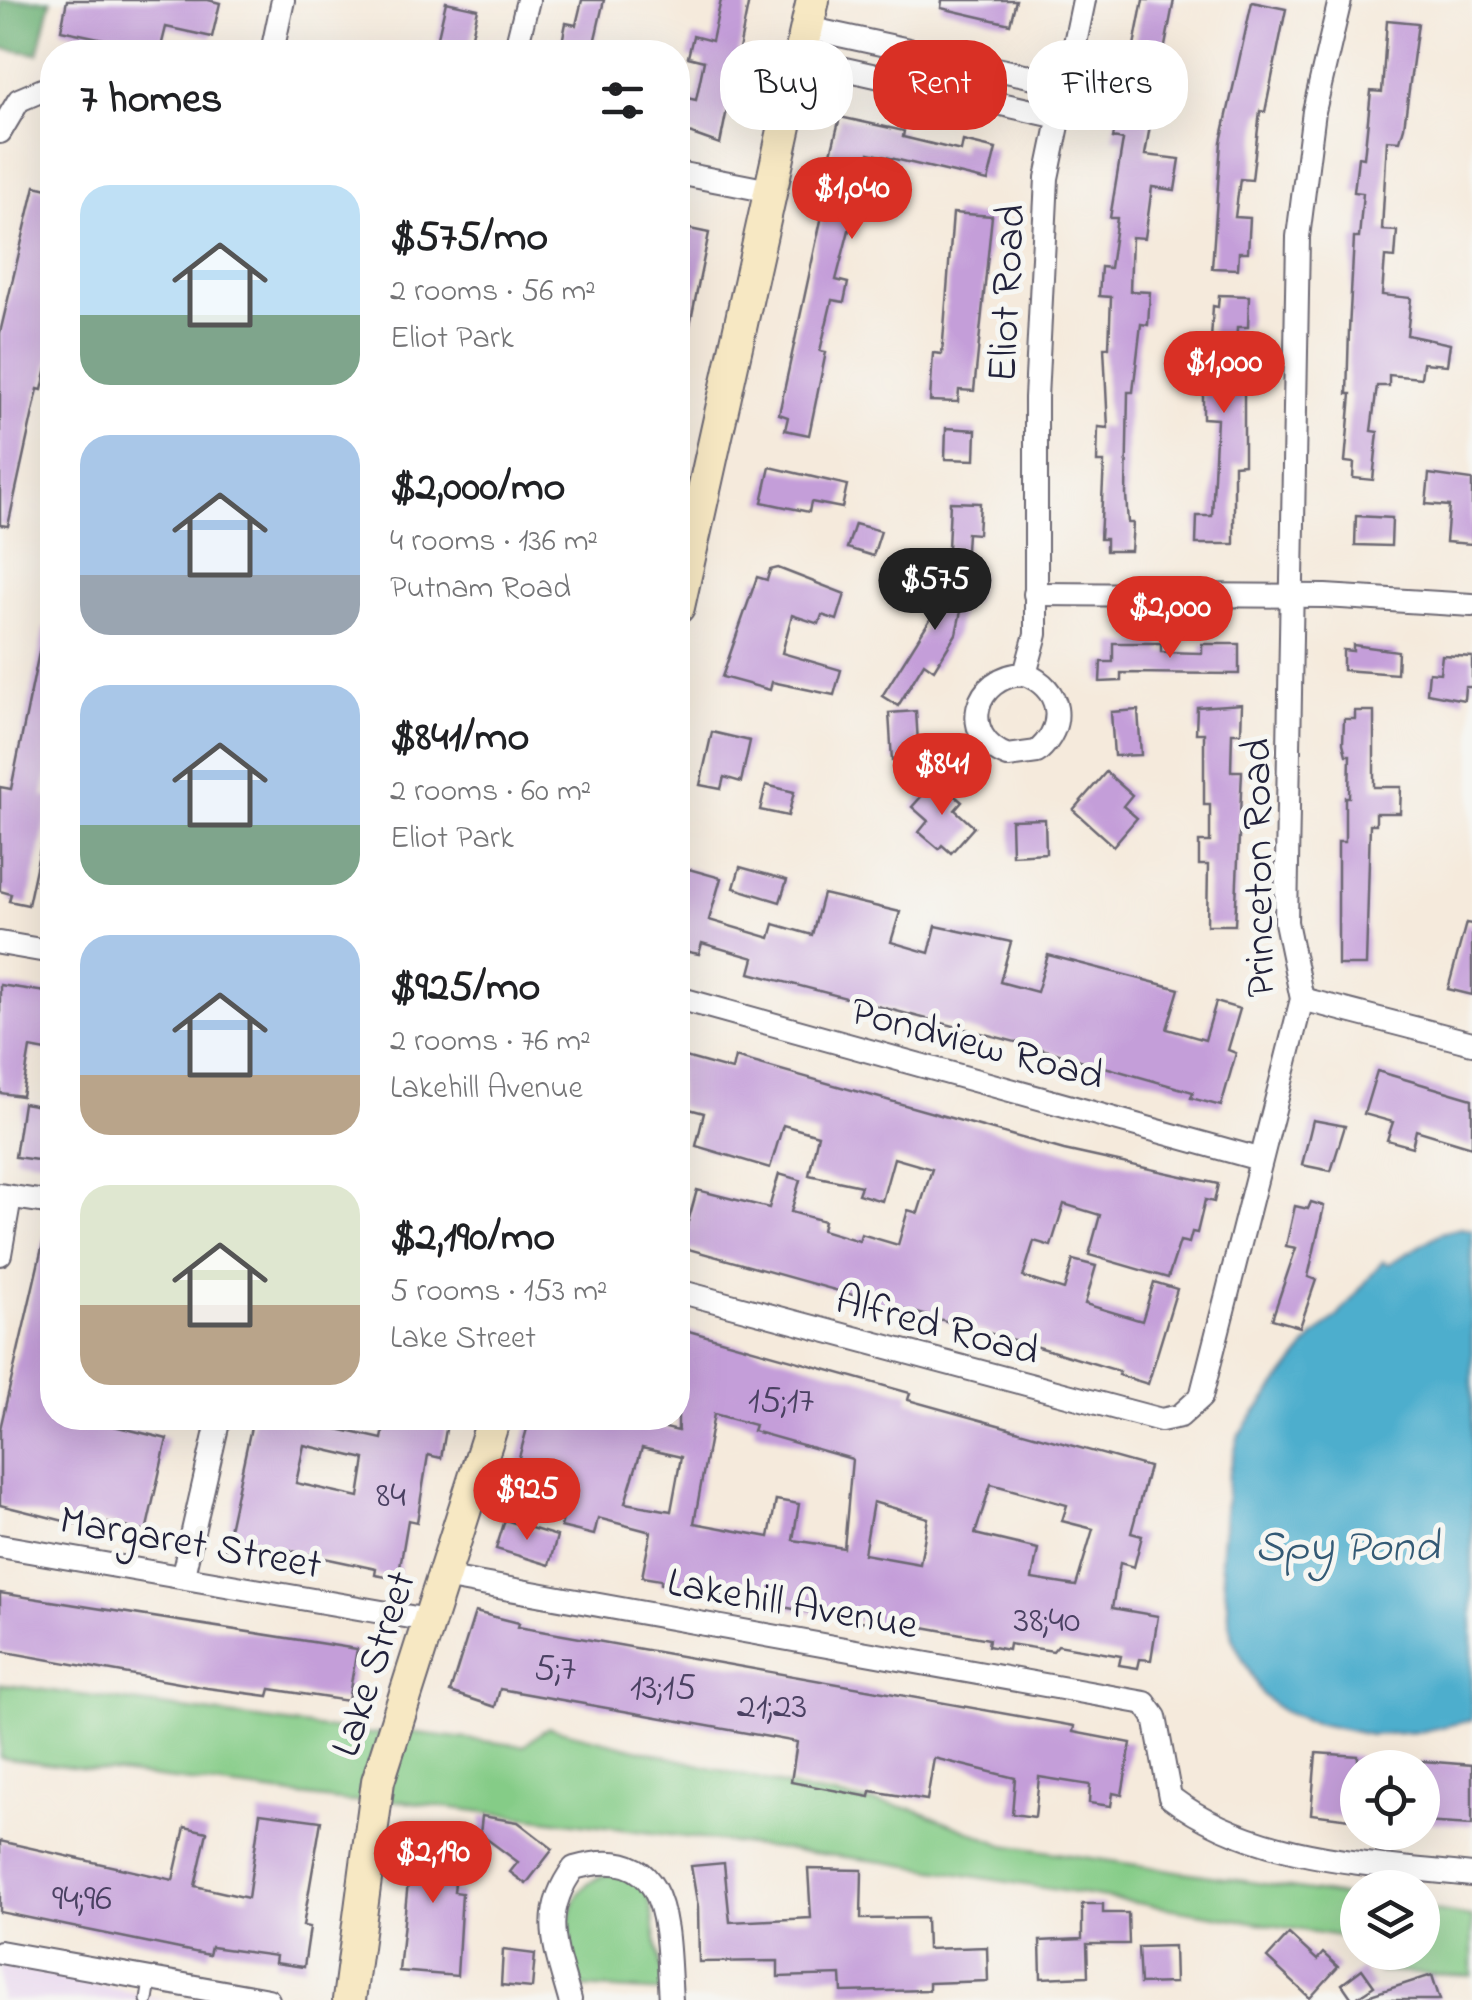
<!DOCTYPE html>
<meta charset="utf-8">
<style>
body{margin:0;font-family:"Indie Flower",sans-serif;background:#f2f2f2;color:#202124;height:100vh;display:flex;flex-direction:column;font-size:38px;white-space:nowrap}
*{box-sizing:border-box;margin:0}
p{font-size:32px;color:#757577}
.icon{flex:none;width:55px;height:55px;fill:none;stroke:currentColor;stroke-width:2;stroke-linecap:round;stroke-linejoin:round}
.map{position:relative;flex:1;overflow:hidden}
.side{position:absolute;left:40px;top:40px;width:650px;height:1390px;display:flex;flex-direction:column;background:#fff;border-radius:40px;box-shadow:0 10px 40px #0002}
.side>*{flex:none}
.guide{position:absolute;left:720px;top:40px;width:600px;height:90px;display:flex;gap:20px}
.controls{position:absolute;left:1340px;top:1750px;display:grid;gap:20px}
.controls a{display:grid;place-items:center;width:100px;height:100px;border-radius:50%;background:#fff;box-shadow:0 10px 40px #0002;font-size:50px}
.price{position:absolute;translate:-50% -85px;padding:0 22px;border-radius:35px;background:#d93025;color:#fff;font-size:32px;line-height:65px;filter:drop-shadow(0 2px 5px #0008)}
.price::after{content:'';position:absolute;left:50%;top:60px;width:30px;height:22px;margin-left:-15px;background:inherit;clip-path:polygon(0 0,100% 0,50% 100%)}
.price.current{background:#222;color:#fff}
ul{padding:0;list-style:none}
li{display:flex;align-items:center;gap:30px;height:250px;padding:0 40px}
li span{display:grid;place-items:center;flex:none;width:280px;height:200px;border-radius:30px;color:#555}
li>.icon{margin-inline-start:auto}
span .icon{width:120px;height:120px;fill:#fffc;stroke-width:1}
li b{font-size:42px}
h2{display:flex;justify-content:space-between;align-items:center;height:120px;padding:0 40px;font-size:42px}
.chip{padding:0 35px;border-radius:40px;background:#fff;box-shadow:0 10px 40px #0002;font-size:35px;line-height:90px}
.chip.current{background:#d93025;color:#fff}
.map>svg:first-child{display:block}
.built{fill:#e7d2ef}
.green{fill:#85cc87;stroke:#547761;stroke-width:2.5}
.forest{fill:#6cb074;stroke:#476958;stroke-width:2.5}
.water{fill:#4eaecd;stroke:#386884;stroke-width:2.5}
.building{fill:#c49ed9;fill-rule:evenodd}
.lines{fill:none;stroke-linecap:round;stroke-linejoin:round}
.service-casing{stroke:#6c6873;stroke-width:15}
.minor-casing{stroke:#6c6873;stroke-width:26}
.secondary-casing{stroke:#6c6873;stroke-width:36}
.service{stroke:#fff;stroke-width:11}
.minor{stroke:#fff;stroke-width:22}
.secondary{stroke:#f7e8c3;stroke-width:32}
.labels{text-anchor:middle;stroke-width:10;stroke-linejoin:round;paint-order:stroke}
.number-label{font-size:38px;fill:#4a4162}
.street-label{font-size:42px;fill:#22223b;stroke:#f6f6f2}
.water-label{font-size:45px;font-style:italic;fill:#345a75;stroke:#f6f6f2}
</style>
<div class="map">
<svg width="1472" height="2000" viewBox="0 0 1472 2000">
<rect width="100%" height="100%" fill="#f6f6f2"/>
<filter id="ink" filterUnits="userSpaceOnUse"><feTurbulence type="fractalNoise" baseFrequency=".01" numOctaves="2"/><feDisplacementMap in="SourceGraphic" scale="20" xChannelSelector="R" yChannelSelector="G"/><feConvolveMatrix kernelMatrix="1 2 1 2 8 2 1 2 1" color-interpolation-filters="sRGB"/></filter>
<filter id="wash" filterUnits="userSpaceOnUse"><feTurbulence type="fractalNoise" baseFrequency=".0048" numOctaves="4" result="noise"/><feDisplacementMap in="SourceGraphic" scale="40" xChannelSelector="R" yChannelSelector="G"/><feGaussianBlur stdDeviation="2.25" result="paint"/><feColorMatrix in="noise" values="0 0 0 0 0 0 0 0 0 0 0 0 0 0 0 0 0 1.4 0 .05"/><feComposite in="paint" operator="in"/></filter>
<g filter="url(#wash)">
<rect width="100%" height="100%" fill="#f5eadc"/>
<polygon class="built" points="0,1965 168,2000 0,2000"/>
<g class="green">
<polygon points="0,1684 368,1734 409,1732 524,1746 548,1727 810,1792 914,1809 1004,1845 1357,1898 1357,1939 885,1862 389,1800 349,1802 0,1758"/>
<path d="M 618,1871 L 647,1886 L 665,1992 L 580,1987 C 568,1937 554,1885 618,1871 Z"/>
<polygon points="1423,1909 1472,1917 1472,1976 1379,1972 1384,1953 1422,1952"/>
</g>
<polygon class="forest" points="0,0 51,0 38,54 0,48"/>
<polygon class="water" points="1461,1228 1472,1230 1472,1720 1420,1732 1370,1735 1306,1721 1282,1711 1262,1695 1232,1638 1221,1560 1228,1478 1239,1434 1313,1338 1338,1316 1383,1261 1389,1264 1441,1233"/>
<g id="blocks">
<g class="building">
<polygon points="67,0 208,0 220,3 212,37 166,27 160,51 61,30"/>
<polygon points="582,0 604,0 592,52 560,52 566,23 576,25"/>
<polygon points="721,0 749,0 720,144 678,129 678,96 696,100 704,61 688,57 693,36 712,41"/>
<polygon points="942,0 1016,0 1010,24 941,8"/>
<polygon points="1143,0 1174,0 1159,77 1129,71"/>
<polygon points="446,2 478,9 469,48 437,41"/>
<polygon points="1252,2 1286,9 1265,112 1260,111 1252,180 1240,179 1235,217 1250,218 1248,252 1239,252 1238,269 1212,268 1221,142"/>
<polygon points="1387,20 1418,23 1404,127 1400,141 1387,140 1382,230 1397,231 1395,258 1385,257 1382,295 1411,298 1407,335 1450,344 1447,365 1423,363 1421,378 1389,375 1389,386 1377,386 1371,431 1378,432 1373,480 1353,478 1354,463 1345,462 1351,394 1347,394 1349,330 1354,238 1359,238 1363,193 1354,192 1358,157 1364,158 1371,91 1382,92"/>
<polygon points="1119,108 1152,114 1145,155 1180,159 1175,190 1152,187 1145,238 1132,237 1130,291 1150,292 1148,325 1141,324 1133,392 1128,392 1126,495 1128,523 1133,523 1131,551 1106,551 1106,539 1100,539 1104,462 1097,462 1098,427 1108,428 1104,347 1109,347 1111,297 1099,296 1101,267 1110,268 1117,218 1110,218 1123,140 1113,138"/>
<polygon points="840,117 904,131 903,137 961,151 963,141 996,149 988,181 869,153 836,280 848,283 844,302 832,300 820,351 826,352 809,435 785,430 788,417 779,414 823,211 817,210"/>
<polygon points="35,186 52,190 52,346 42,390 38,389 8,526 0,525 0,333"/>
<polygon points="953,213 992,216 974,391 959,390 958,402 930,401 933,353 942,354"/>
<polygon points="690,229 709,233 686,344 678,343 678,234 688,237"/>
<polygon points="1219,295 1249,296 1248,327 1237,327 1235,369 1240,369 1244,384 1244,464 1234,465 1234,544 1196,544 1197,516 1212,516 1217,419 1203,418 1203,357 1210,357 1213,306 1218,307"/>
<polygon points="946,428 976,430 975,460 945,459"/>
<polygon points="770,467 847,485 842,508 811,502 809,512 762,502"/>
<polygon points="1429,474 1472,480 1472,544 1446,542 1449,506 1426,504"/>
<polygon points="950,502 980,503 978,534 967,533 966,550 948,549"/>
<polygon points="1356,516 1392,518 1391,546 1355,545"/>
<polygon points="855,524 881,531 873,556 847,548"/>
<polygon points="951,567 980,573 974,603 949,598 963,602 956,634 934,670 924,663 898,706 882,696 936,610 939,596 945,597"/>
<polygon points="778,568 845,594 837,620 822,615 819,624 792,615 782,653 841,670 834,695 772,682 770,690 722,677 757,577 767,580 770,570"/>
<polygon points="44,628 52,629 52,753 43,796 51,798 28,905 9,901 11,894 0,891 0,787 11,789"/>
<polygon points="1113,643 1161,643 1161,652 1202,653 1202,644 1239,644 1239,674 1121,673 1121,681 1100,682 1101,662 1113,662"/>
<polygon points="1353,645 1398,651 1397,674 1343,670 1343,650 1353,651"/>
<polygon points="1442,655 1472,657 1472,687 1465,687 1464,700 1427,693 1429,672 1440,673"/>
<polygon points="1242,704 1241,733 1232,733 1231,771 1242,771 1235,925 1207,925 1208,865 1199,865 1199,842 1210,842 1210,805 1204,805 1204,733 1196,733 1197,707"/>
<polygon points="1138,710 1141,755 1114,756 1111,712"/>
<polygon points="916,711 919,759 892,761 889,713"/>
<polygon points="1355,711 1374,711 1374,787 1401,787 1400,813 1376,813 1376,824 1370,824 1366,965 1338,965 1338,842 1345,842 1345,797 1349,797 1350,755 1346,755 1343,743 1344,719 1355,719"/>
<polygon points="712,732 750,741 741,782 724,777 721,789 700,785"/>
<polygon points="1106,772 1132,795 1123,806 1137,818 1113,846 1073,810"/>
<polygon points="936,780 962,802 955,810 974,827 951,853 942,845 939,849 919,832 928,821 912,807"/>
<polygon points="766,785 794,792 788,816 760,810"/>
<polygon points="1045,819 1046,853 1012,855 1011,820"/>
<polygon points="678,866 721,878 709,920 770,938 774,924 812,935 823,894 900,912 891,942 929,953 936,926 1011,942 1000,982 1037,992 1048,955 1179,989 1167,1029 1205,1040 1216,1002 1240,1009 1228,1050 1236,1053 1221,1106 1191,1098 1193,1092 1031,1046 750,973 754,958 702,943 699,954 678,950"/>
<polygon points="740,867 787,880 780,902 734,888"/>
<polygon points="1466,923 1472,924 1472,995 1448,989"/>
<polygon points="0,985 52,993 52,1052 30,1048 22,1096 0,1093"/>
<polygon points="678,1055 732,1070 735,1057 1064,1150 1218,1184 1214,1202 1205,1200 1197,1233 1192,1232 1189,1243 1180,1241 1168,1278 1089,1255 1100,1215 1064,1204 1051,1246 1034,1241 1023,1277 1064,1290 1073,1260 1096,1266 1085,1304 1142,1321 1154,1282 1177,1289 1148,1384 1118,1375 1119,1371 1035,1346 681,1247 697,1190 769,1208 779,1174 800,1180 791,1212 824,1221 822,1230 859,1241 861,1234 898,1245 908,1210 918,1213 932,1169 894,1158 882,1201 858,1194 861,1186 809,1175 818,1135 783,1125 770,1168 696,1146 704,1113 678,1106"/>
<polygon points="1377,1071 1472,1099 1472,1147 1416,1130 1412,1147 1387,1140 1393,1122 1364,1114"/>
<polygon points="23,1103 52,1108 45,1161 15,1157"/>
<polygon points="1313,1120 1345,1126 1331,1171 1302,1165"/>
<polygon points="1311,1202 1324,1206 1308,1277 1316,1280 1300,1327 1272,1319 1296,1248 1286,1246 1295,1206 1308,1209"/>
<polygon points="45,1235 52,1236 52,1418 112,1418 110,1425 167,1439 146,1532 86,1518 84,1526 0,1505 0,1429"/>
<path d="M 678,1328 L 910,1393 L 908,1400 L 1149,1467 L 1131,1533 L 1142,1536 L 1134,1567 L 1120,1563 L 1112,1608 L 1158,1616 L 1151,1660 L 1140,1659 L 1138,1668 L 1119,1665 L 1121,1656 L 1058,1645 L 1053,1651 L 1009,1644 L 1008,1650 L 988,1646 L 989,1639 L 912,1625 L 911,1630 L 833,1616 L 816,1607 L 815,1613 L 661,1584 L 661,1580 L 642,1577 L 651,1532 L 598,1518 L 594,1535 L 561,1527 L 573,1476 L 518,1461 L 530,1418 L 622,1418 L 678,1431 ZM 714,1414 L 755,1425 L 753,1431 L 852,1459 L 844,1548 L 793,1540 L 799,1504 L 776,1500 L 769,1537 L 694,1523 ZM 642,1448 L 681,1457 L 671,1511 L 625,1503 ZM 991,1484 L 1067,1505 L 1062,1521 L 1093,1529 L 1076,1586 L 1032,1579 L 1038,1549 L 975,1534 ZM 873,1502 L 928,1518 L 920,1564 L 864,1554 Z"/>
<path d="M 253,1418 L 316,1418 L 315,1424 L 382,1439 L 386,1418 L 448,1418 L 441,1458 L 428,1455 L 417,1522 L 408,1520 L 398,1579 L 375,1575 L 376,1569 L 282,1549 L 251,1544 L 249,1553 L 225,1548 ZM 304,1445 L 365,1459 L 359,1497 L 296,1483 Z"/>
<polygon points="505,1520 557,1536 549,1565 496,1549"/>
<polygon points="0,1593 357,1649 348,1701 270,1689 268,1696 207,1688 0,1651"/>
<polygon points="475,1612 519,1623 518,1627 1074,1726 1073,1732 1131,1743 1122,1795 1113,1793 1111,1806 1089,1803 1090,1785 1039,1777 1035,1817 1012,1814 1015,1778 934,1758 927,1800 871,1791 870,1797 791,1782 797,1742 500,1689 495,1707 450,1692"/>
<polygon points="1316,1753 1358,1756 1358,1820 1311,1814"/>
<polygon points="1422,1761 1472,1765 1472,1825 1422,1822"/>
<polygon points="260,1813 321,1821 303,1926 310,1927 304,1967 275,1963 276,1956 211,1947 209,1955 0,1912 0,1841 173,1880 185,1827 207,1832 195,1886 248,1898"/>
<polygon points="482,1816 518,1822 553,1849 526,1884 510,1872 518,1862 480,1834"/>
<polygon points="413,1832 467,1837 465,1856 458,1856 454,1892 462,1893 457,1976 399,1971"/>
<polygon points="724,1863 730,1922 811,1918 808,1869 862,1870 861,1919 926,1918 927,1949 987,1947 988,1981 929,1983 929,1990 842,1992 841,1975 778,1977 778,1961 699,1962 698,1907 691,1866"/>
<polygon points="1082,1904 1103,1904 1103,1913 1128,1913 1129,1944 1087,1944 1088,1976 1041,1978 1040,1941 1082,1939"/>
<polygon points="1289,1934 1317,1960 1323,1953 1338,1967 1310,1998 1267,1958"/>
<polygon points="1174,1946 1175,1983 1140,1984 1138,1947"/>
<polygon points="503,1950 535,1954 532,1988 501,1985"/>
<polygon points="1362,1969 1374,1986 1353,2000 1342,1984"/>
<polygon points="1432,1975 1440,2000 1368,2000 1367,1996"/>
</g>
</g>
</g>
<g filter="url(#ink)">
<use href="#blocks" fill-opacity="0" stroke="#6c6873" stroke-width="2.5"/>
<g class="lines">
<defs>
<polyline id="service" points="147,2000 150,1981"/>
<g id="minor">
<polyline points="807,28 1066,84"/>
<polyline points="272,52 283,0"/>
<polyline points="515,52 528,0"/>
<polyline points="800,59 1059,117"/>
<polyline points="0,132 19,100 52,86"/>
<polyline points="678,173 770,191"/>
<polyline points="1035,594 1325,596 1472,605"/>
<path d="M 1025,674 C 973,675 958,737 1008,756 L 1037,752 C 1067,726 1062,689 1025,674 L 1036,634 L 1036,398 L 1047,178 L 1084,0"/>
<polyline points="0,943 52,952"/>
<polyline points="678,998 1259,1159"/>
<polyline points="1302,999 1472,1043"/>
<polyline points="0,1195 52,1203"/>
<polyline points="0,1254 10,1197"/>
<polyline points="678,1291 1161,1420 1180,1416 1201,1397 1302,999 1286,922 1298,237 1314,111 1340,0"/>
<polyline points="0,1546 428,1620"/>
<polyline points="183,1575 219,1418"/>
<path d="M 443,1577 L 1145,1703 L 1155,1717 L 1170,1797 C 1254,1861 1370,1864 1472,1875"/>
<polyline points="0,1952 268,2000"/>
<path d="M 570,2000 C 556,1949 539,1914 574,1868 C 674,1840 666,1931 671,2000"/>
</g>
<g id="secondary">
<polyline points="678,607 813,0"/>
<polyline points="349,2000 378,1781 494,1418"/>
</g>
</defs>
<use href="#service" class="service-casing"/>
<use href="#minor" class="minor-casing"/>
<use href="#secondary" class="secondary-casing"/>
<use href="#service" class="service"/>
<use href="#minor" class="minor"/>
<use href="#secondary" class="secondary"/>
</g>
</g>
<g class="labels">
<g class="number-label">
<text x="781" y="1411">15;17</text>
<text x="391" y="1506">84</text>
<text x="1047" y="1631">38;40</text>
<text x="555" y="1679">5;7</text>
<text x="663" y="1698">13;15</text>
<text x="772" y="1717">21;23</text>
<text x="82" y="1909">94;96</text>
</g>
<g class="street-label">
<text transform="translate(1004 293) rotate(-87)" y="15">Eliot Road</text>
<text transform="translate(1256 868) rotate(-91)" y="15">Princeton Road</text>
<text transform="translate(978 1041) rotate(15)" y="15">Pondview Road</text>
<text transform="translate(938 1323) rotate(15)" y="15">Alfred Road</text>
<text transform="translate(191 1540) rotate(10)" y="15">Margaret Street</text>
<text transform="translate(793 1601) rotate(10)" y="15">Lakehill Avenue</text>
<text transform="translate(371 1663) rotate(-72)" y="15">Lake Street</text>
</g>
<g class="water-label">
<text x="1347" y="1560">Spy Pond</text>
</g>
</g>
</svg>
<div class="controls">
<a><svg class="icon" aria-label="locate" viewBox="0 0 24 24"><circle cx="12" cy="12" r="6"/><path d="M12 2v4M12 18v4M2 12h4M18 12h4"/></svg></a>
<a><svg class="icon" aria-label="layers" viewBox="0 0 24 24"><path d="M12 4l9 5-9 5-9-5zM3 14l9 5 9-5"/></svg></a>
</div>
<b class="price" style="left:852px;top:242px">$1,040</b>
<b class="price" style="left:1224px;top:416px">$1,000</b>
<b class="price current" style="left:935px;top:633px">$575</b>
<b class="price" style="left:1170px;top:661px">$2,000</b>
<b class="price" style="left:942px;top:818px">$841</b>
<b class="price" style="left:527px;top:1543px">$925</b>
<b class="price" style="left:433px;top:1906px">$2,190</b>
<div class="guide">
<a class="chip">Buy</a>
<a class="chip current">Rent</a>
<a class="chip">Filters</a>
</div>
<section class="side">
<h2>7 homes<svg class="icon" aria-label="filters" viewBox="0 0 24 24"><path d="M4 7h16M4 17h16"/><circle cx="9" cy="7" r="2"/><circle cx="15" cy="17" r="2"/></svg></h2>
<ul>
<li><span style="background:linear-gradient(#bfe0f5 65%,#7fa58c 0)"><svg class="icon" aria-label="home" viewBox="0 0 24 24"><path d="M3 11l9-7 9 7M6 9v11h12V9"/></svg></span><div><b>$575/mo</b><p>2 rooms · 56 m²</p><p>Eliot Park</p></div></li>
<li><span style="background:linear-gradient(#a9c7e8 70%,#9aa5b1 0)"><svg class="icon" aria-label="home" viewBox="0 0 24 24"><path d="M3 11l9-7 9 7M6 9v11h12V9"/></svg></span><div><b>$2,000/mo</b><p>4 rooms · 136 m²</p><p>Putnam Road</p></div></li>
<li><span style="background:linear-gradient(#a9c7e8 70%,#7fa58c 0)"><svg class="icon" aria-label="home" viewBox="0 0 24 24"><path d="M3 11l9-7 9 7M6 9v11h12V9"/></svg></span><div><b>$841/mo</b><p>2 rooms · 60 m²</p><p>Eliot Park</p></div></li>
<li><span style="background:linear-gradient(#a9c7e8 70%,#b9a48a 0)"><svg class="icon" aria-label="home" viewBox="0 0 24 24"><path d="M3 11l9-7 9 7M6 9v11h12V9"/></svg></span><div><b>$925/mo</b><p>2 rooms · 76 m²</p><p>Lakehill Avenue</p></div></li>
<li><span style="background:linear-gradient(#dfe7d0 60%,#b9a48a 0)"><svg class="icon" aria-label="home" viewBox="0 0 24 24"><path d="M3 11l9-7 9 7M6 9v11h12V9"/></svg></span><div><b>$2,190/mo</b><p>5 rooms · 153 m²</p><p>Lake Street</p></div></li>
</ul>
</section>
</div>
